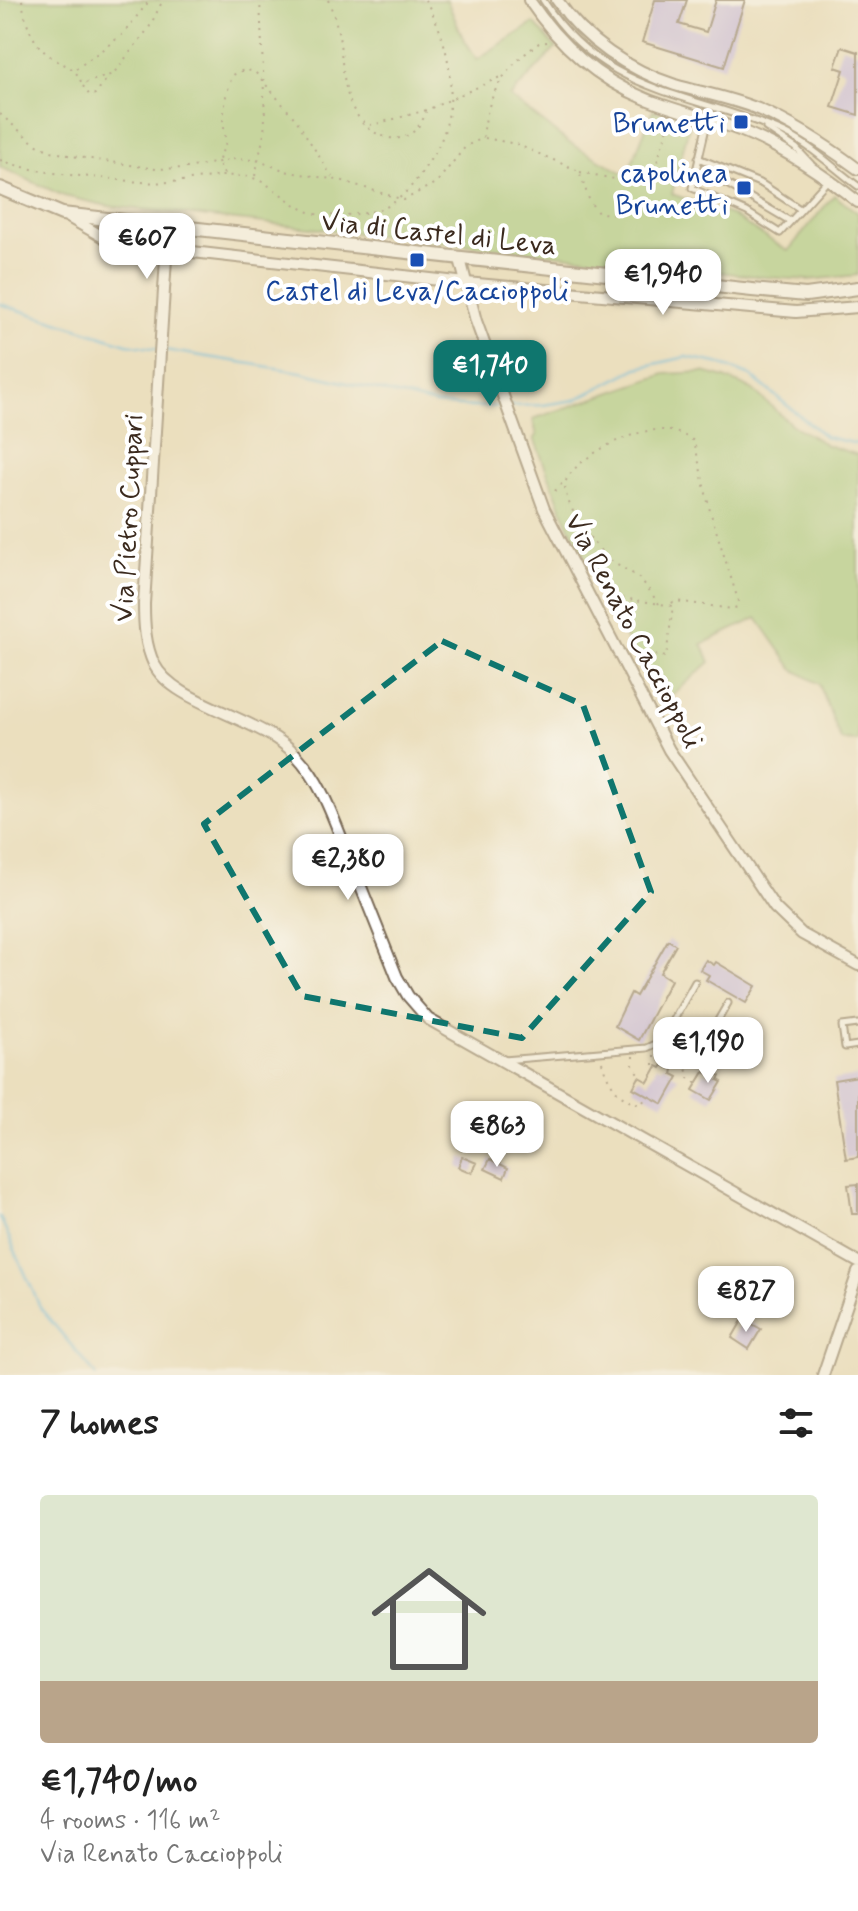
<!DOCTYPE html>
<meta charset="utf-8">
<style>
body{margin:0;font-family:Mynerve,sans-serif;background:#f6f6f6;color:#222;height:100vh;display:flex;flex-direction:column;font-size:30px;white-space:nowrap}
*{box-sizing:border-box;margin:0}
p{font-size:26px;color:#767676}
.icon{flex:none;width:44px;height:44px;fill:none;stroke:currentColor;stroke-width:2;stroke-linecap:round;stroke-linejoin:round}
.map{position:relative;height:1375px;overflow:hidden}
.panel{display:flex;flex-direction:column;background:#fff;flex:1}
.panel>*{flex:none}
.price{position:absolute;translate:-50% -68px;padding:0 18px;border-radius:16px;background:#fff;color:#222;font-size:26px;line-height:52px;filter:drop-shadow(0 2px 4px #0008)}
.price::after{content:'';position:absolute;left:50%;top:48px;width:24px;height:18px;margin-left:-12px;background:inherit;clip-path:polygon(0 0,100% 0,50% 100%)}
.price.current{background:#0f766e;color:#fff}
ul{padding:0;list-style:none}
li{display:grid;align-content:center;gap:16px;height:424px;padding:0 40px}
li span{display:grid;place-items:center;height:248px;border-radius:8px;color:#555}
li>.icon{margin-inline-start:auto}
span .icon{width:144px;height:144px;fill:#fffc;stroke-width:1}
li b{font-size:34px}
h2{display:flex;justify-content:space-between;align-items:center;height:96px;padding:0 40px;font-size:34px}
.map>svg:first-child{display:block}
.green{fill:#9cca78;stroke:#6c7a4b;stroke-width:2}
.lines{fill:none;stroke-linecap:round;stroke-linejoin:round}
.stream{stroke:#63b8df;stroke-width:3}
.building{fill:#b8a9ed}
.service-casing{stroke:#796956;stroke-width:9}
.minor-casing{stroke:#796956;stroke-width:14}
.tertiary-casing{stroke:#796956;stroke-width:16}
.path{stroke:#796956;stroke-width:2;stroke-dasharray:2 6;stroke-linecap:butt}
.service{stroke:#fff;stroke-width:5}
.minor{stroke:#fff;stroke-width:10}
.tertiary{stroke:#fff;stroke-width:12}
.marked{fill:none;stroke:#0f766e;stroke-width:6;stroke-dasharray:16 10;stroke-linejoin:round}
.transit-dot{fill:#1a4fb4;stroke:#fff;stroke-width:3}
.labels{text-anchor:middle;stroke-width:8;stroke-linejoin:round;paint-order:stroke}
.transit-label{font-size:28px;fill:#164399;stroke:#fff;text-anchor:end}
.street-label{font-size:28px;fill:#3b2a1e;stroke:#fff}
</style>
<div class="map">
<svg width="858" height="1375" viewBox="0 0 858 1375">
<rect width="100%" height="100%" fill="#fff"/>
<filter id="ink" filterUnits="userSpaceOnUse"><feTurbulence type="fractalNoise" baseFrequency=".0125" numOctaves="2"/><feDisplacementMap in="SourceGraphic" scale="16" xChannelSelector="R" yChannelSelector="G"/><feConvolveMatrix kernelMatrix="1 2 1 2 8 2 1 2 1" color-interpolation-filters="sRGB"/></filter>
<filter id="wash" filterUnits="userSpaceOnUse"><feTurbulence type="fractalNoise" baseFrequency=".006" numOctaves="4" result="noise"/><feDisplacementMap in="SourceGraphic" scale="32" xChannelSelector="R" yChannelSelector="G"/><feGaussianBlur stdDeviation="1.8" result="paint"/><feColorMatrix in="noise" values="0 0 0 0 0 0 0 0 0 0 0 0 0 0 0 0 0 1.4 0 .05"/><feComposite in="paint" operator="in"/></filter>
<g filter="url(#wash)">
<rect width="100%" height="100%" fill="#ebdfbe"/>
<g class="green">
<polygon points="0,0 447,0 462,36 477,59 534,23 556,48 510,97 568,142 627,175 653,110 690,122 672,194 731,215 788,251 834,195 858,213 858,275 808,280 764,277 108,206 64,196 0,167"/>
<polygon points="703,372 725,378 752,389 792,425 827,445 858,455 858,741 841,740 819,684 793,669 757,618 702,644 710,662 660,706 567,522 534,438 537,436 533,419 665,374"/>
</g>
<g class="lines">
<g class="stream">
<polyline points="0,304 127,344 301,372 436,404 473,407 543,405 575,400 637,368 686,357 717,363 751,376 826,437 858,444"/>
<polyline points="0,1217 41,1309 96,1375"/>
</g>
</g>
<g id="blocks">
<g class="building">
<polygon points="655,0 687,0 679,24 706,32 716,0 745,0 724,67 642,42"/>
<polygon points="842,47 858,52 858,115 832,107 844,70 835,67"/>
<polygon points="668,940 676,945 660,973 671,980 639,1040 615,1026 631,993 636,996"/>
<polygon points="706,960 714,965 716,962 756,986 746,1003 706,980 709,975 700,970"/>
<polygon points="737,1035 745,1040 732,1059 724,1054"/>
<polygon points="663,1065 673,1070 672,1074 678,1077 663,1104 633,1088 639,1077 648,1082 657,1066 661,1068"/>
<polygon points="711,1070 720,1076 718,1080 722,1082 711,1100 693,1090 704,1072 709,1074"/>
<polygon points="858,1076 858,1157 846,1159 834,1080"/>
<polygon points="462,1157 477,1163 472,1173 458,1167"/>
<polygon points="490,1159 508,1168 504,1178 485,1169"/>
<polygon points="858,1184 858,1214 852,1214 848,1185"/>
<polygon points="743,1319 761,1329 749,1349 732,1338"/>
</g>
</g>
</g>
<g filter="url(#ink)">
<use href="#blocks" fill-opacity="0" stroke="#796956" stroke-width="2"/>
<g class="lines">
<defs>
<g id="service">
<path d="M 543,0 C 603,94 687,91 778,130 C 808,142 832,167 858,186"/>
<polyline points="708,119 692,188 747,212 780,233 827,181"/>
<polyline points="766,128 796,148 811,164"/>
<polyline points="698,158 762,184 800,209"/>
<polyline points="694,174 727,184 790,221"/>
<polyline points="858,1024 842,1026 845,1047 858,1045"/>
<polyline points="662,1041 685,1052 699,1053 728,1003"/>
<polyline points="504,1060 647,1048 662,1041 695,982"/>
</g>
<g id="minor">
<path d="M 529,0 C 558,43 595,78 644,98 C 672,110 702,116 731,127 C 777,143 820,172 858,202"/>
<path d="M 557,0 C 585,41 629,70 675,85 C 703,93 731,98 758,109 C 794,124 827,146 858,169"/>
<polyline points="63,214 103,237 166,249 466,283 796,312 858,307"/>
<path d="M 168,227 L 144,604 C 144,624 145,645 154,664 C 173,704 261,717 296,755 C 322,782 333,818 347,852 C 364,894 380,935 397,977 L 408,996 L 428,1019 L 858,1262"/>
<polyline points="460,259 476,321 544,509 669,750 775,908 802,934 858,965"/>
<polyline points="823,1375 858,1272"/>
</g>
<polyline id="tertiary" points="0,188 62,214 752,290 806,295 858,288"/>
</defs>
<use href="#service" class="service-casing"/>
<use href="#minor" class="minor-casing"/>
<use href="#tertiary" class="tertiary-casing"/>
<g class="path">
<path d="M 22,0 C 25,21 32,44 50,56 C 66,68 74,64 82,84 L 113,74 L 149,28 L 163,0"/>
<path d="M 328,0 C 334,14 338,28 340,43 C 343,66 344,120 372,125 L 427,110 L 500,77"/>
<polyline points="76,69 122,35 150,0"/>
<polyline points="83,86 90,96 95,94 107,79"/>
<path d="M 0,114 L 35,144 L 51,151 L 72,156 L 156,169 L 187,168 L 235,159 L 256,160 L 289,172 L 343,181 L 404,200 L 437,182 L 466,146 L 483,138 C 487,94 503,69 539,43 L 548,42"/>
<path d="M 362,123 C 386,145 414,145 426,112"/>
<polyline points="485,138 516,144 579,171 590,202 598,213 619,214 642,205 651,194 651,182 670,120"/>
<path d="M 0,160 C 34,172 66,175 102,178 C 124,180 146,184 168,182 C 193,181 217,174 241,176 C 273,177 290,212 322,215 C 342,216 370,215 388,206 C 402,198 413,185 422,172 C 431,159 441,144 445,129 C 458,88 447,35 425,0"/>
<polyline points="580,172 634,183 649,183"/>
<path d="M 224,174 L 218,162 L 226,142 L 223,121 L 226,96 L 232,76 C 240,70 246,69 255,72 L 297,121 L 332,177"/>
<polyline points="255,176 264,134 265,118 260,0"/>
<polyline points="555,491 566,479"/>
<path d="M 659,604 C 653,596 647,586 640,579 C 631,571 618,567 609,559 C 595,547 559,500 566,481 C 572,465 604,446 619,440 C 646,429 668,424 694,441 L 710,511 L 738,600 L 737,607 L 732,609 L 676,601 L 667,605"/>
<polyline points="608,605 622,598 673,606 666,657 632,651"/>
<polyline points="654,1055 654,1065 656,1066"/>
<polyline points="633,1056 633,1065 640,1077"/>
<path d="M 602,1062 C 607,1081 620,1103 641,1104 L 648,1096"/>
<polyline points="684,1062 689,1078 697,1083"/>
</g>
<use href="#service" class="service"/>
<use href="#minor" class="minor"/>
<use href="#tertiary" class="tertiary"/>
</g>
</g>
<path d="M0 0H858V1375H0ZM 442,641 L 583,705 L 651,892 L 522,1038 L 302,996 L 204,824 Z" fill="#ebdfbe" fill-opacity=".55" fill-rule="evenodd"/>
<path class="marked" d="M 442,641 L 583,705 L 651,892 L 522,1038 L 302,996 L 204,824 Z"/>
<g class="transit-dot">
<rect x="733" y="114" width="16" height="16" rx="4"/>
<rect x="736" y="180" width="16" height="16" rx="4"/>
<rect x="409" y="252" width="16" height="16" rx="4"/>
</g>
<g class="labels">
<g class="transit-label">
<text x="725" y="132">Brunetti</text>
<text x="728" y="182">capolinea<tspan x="728" dy="32">Brunetti</tspan></text>
<text x="417" y="300" text-anchor="middle">Castel di Leva/Caccioppoli</text>
</g>
<g class="street-label">
<text transform="translate(439 232) rotate(6)" y="10">Via di Castel di Leva</text>
<text transform="translate(127 518) rotate(-87)" y="10">Via Pietro Cuppari</text>
<text transform="translate(635 630) rotate(62)" y="10">Via Renato Caccioppoli</text>
</g>
</g>
</svg>
<b class="price" style="left:147px;top:281px">€607</b>
<b class="price" style="left:663px;top:317px">€1,940</b>
<b class="price current" style="left:490px;top:408px">€1,740</b>
<b class="price" style="left:348px;top:902px">€2,380</b>
<b class="price" style="left:708px;top:1085px">€1,190</b>
<b class="price" style="left:497px;top:1169px">€863</b>
<b class="price" style="left:746px;top:1334px">€827</b>
</div>
<section class="panel">
<h2>7 homes<svg class="icon" aria-label="filters" viewBox="0 0 24 24"><path d="M4 7h16M4 17h16"/><circle cx="9" cy="7" r="2"/><circle cx="15" cy="17" r="2"/></svg></h2>
<ul>
<li><span style="background:linear-gradient(#dfe7d0 75%,#b9a48a 0)"><svg class="icon" aria-label="home" viewBox="0 0 24 24"><path d="M3 11l9-7 9 7M6 9v11h12V9"/></svg></span><div><b>€1,740/mo</b><p>4 rooms · 116 m²</p><p>Via Renato Caccioppoli</p></div></li>
</ul>
</section>
